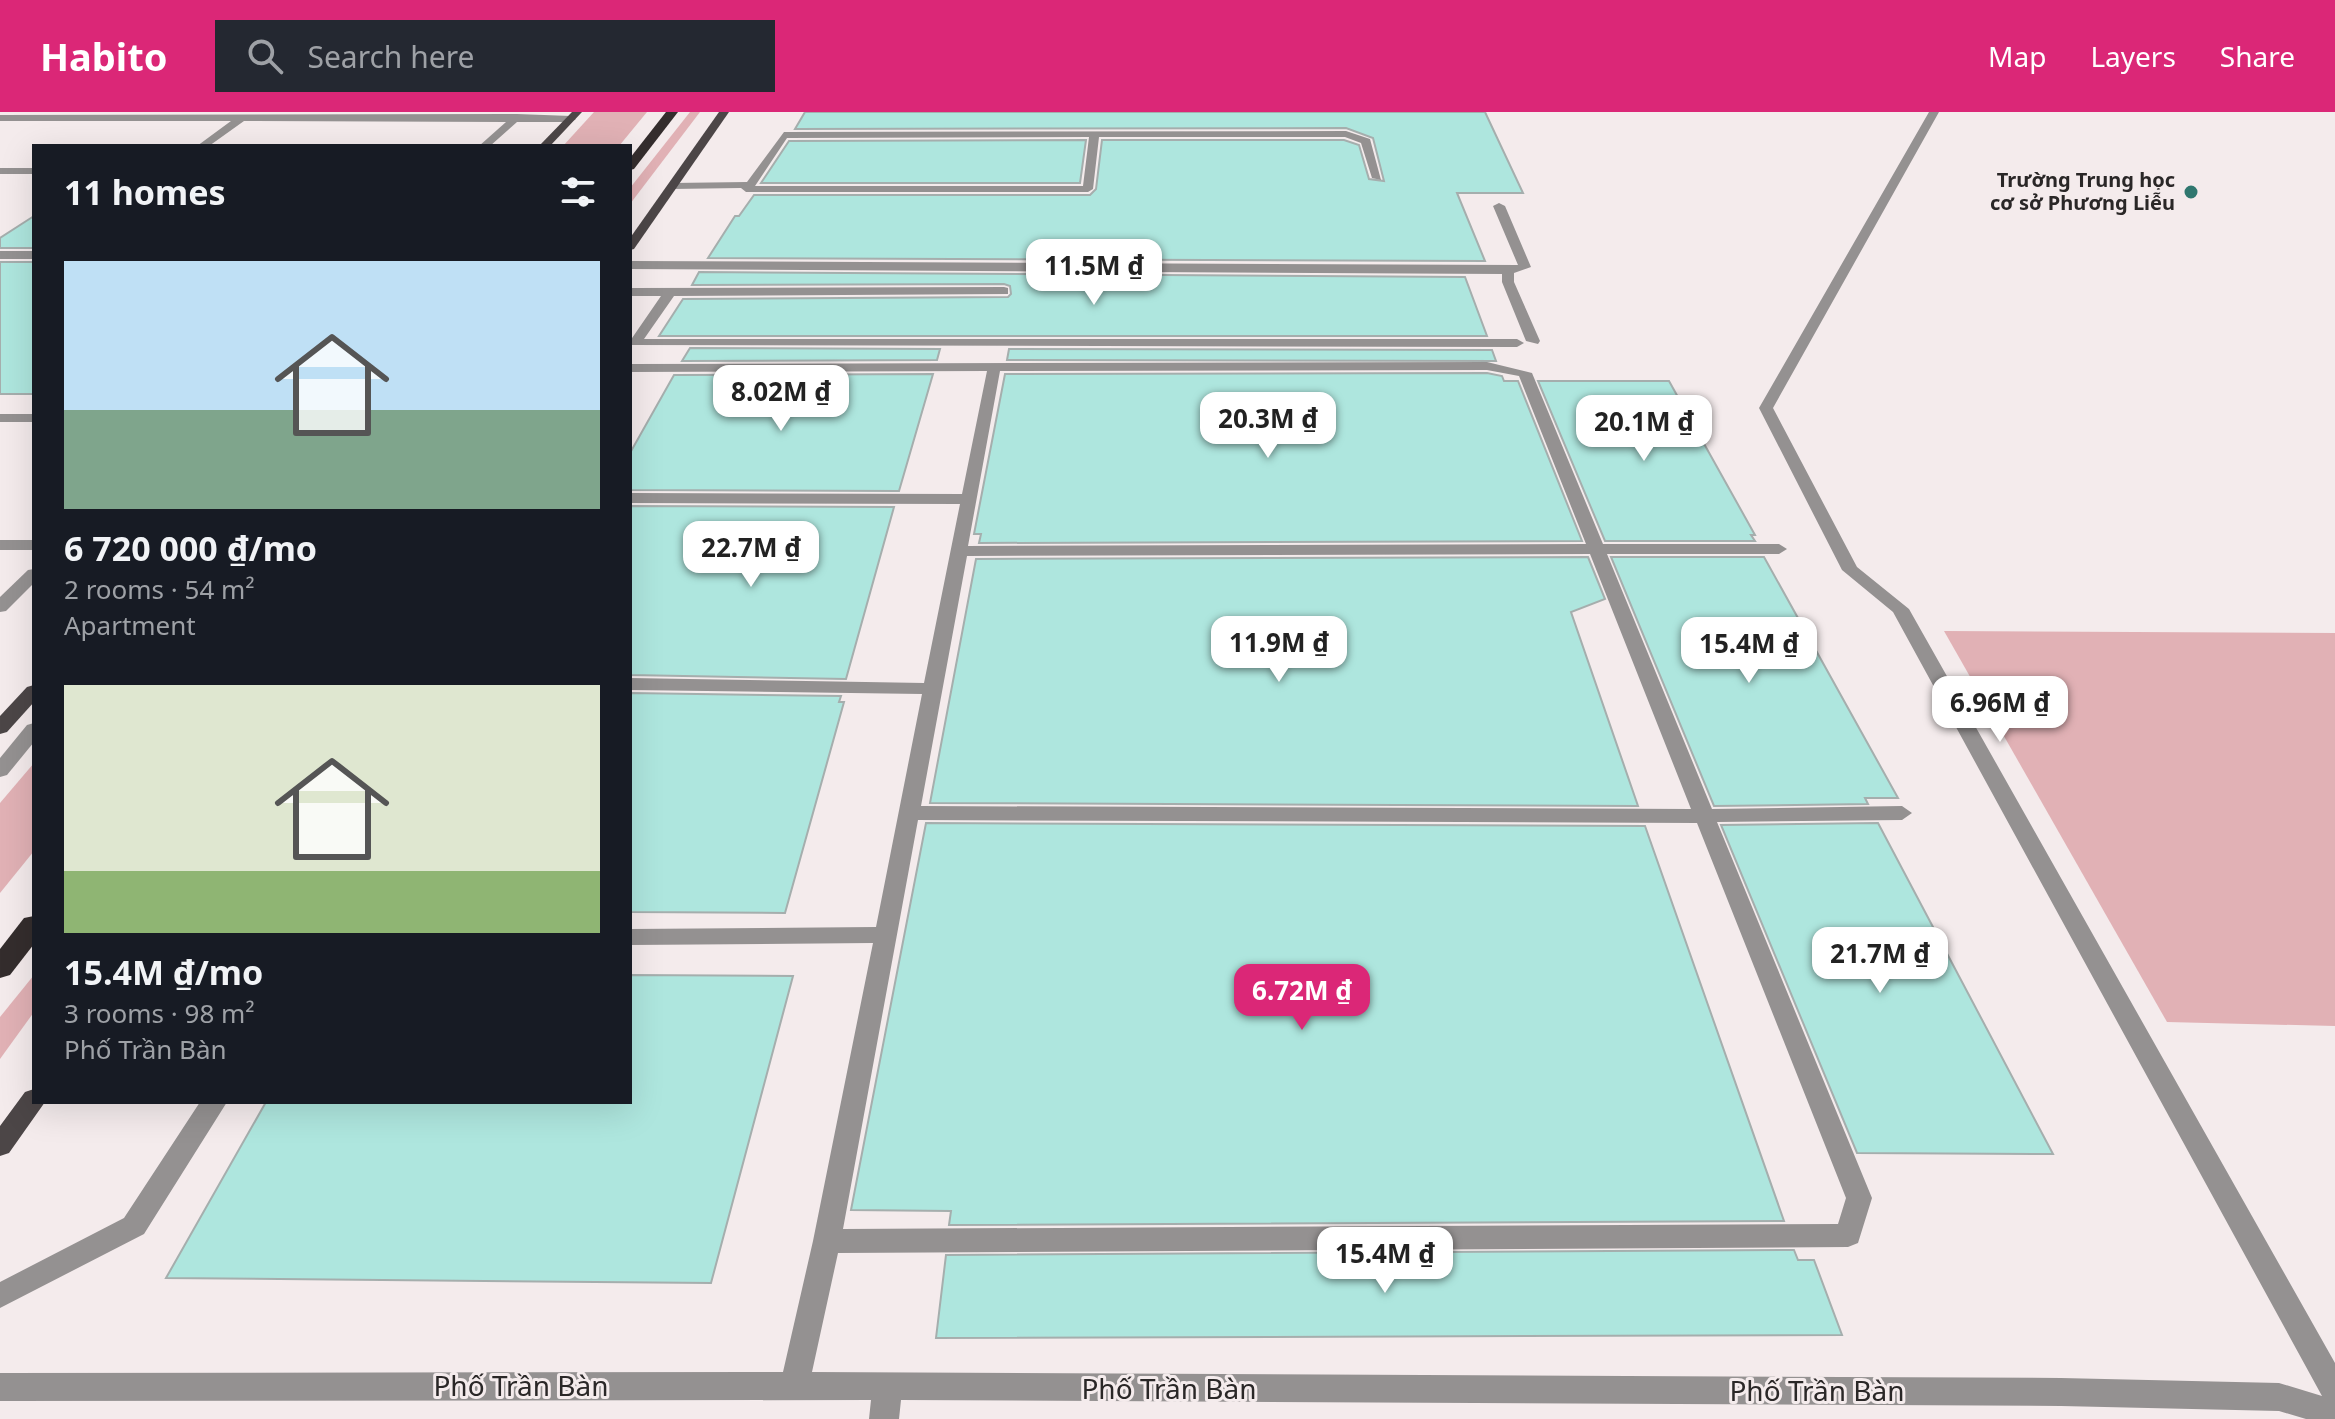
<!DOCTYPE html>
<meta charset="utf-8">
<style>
body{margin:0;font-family:"Noto Sans",sans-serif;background:#242831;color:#f1f3f6;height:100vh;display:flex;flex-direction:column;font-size:30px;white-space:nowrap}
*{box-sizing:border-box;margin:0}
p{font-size:26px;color:#9ea1a6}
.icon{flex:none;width:44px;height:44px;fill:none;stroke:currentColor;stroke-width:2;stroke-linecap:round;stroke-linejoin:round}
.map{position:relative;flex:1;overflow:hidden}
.sheet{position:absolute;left:32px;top:32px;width:600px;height:960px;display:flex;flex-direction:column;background:#171b24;border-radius:0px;box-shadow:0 8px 32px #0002}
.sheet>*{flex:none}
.price{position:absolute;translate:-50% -68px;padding:0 18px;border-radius:16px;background:#fff;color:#222;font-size:26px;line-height:52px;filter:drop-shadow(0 2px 4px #0008)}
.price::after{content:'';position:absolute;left:50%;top:48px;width:24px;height:18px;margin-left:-12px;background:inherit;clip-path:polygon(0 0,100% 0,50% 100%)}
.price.current{background:#db2777;color:#fff}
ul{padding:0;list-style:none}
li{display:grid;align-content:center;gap:16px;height:424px;padding:0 32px}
li span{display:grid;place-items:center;height:248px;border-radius:0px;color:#555}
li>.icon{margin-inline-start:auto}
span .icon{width:144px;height:144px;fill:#fffc;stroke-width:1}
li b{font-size:34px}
h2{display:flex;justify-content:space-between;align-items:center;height:96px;padding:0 32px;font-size:34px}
header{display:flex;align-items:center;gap:48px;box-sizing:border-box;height:112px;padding:0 40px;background:#db2777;color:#fff}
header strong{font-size:38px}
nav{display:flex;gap:44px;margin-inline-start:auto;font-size:28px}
.search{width:560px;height:72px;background:#242831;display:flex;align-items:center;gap:20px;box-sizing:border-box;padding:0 28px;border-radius:0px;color:#9ea1a6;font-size:30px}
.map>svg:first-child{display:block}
.green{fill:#e1b1b5}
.building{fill:#aee6de;stroke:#a5aead;stroke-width:2}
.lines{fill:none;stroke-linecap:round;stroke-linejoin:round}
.minor{fill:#949191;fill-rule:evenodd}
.major{fill:#4c4647;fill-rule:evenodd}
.highway{fill:#342d2d;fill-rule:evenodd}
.poi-dot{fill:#30776f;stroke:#f4ebec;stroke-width:3}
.labels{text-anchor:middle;stroke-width:6;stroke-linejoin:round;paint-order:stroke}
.far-poi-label{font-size:20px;font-weight:bold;fill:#2a2727;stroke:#f4ebec;text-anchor:end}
.near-street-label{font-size:28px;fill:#2a2727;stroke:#f4ebec}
</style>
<header>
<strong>Habito</strong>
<div class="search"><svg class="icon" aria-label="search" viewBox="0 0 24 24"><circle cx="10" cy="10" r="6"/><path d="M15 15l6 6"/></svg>Search here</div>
<nav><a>Map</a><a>Layers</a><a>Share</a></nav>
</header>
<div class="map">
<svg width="2335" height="1307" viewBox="0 0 2335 1307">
<rect width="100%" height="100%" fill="#f4ebec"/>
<g class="green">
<polygon points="594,0 647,0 619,34 563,34"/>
<polygon points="690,0 700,0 630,92 630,76"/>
<polygon points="1944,519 2335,521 2335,914 2167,910"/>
<polygon points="34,651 34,739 0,781 0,691"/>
<polygon points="34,863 34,900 0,947 0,905"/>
</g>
<g class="building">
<polygon points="805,0 1485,0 1523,81 1457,81 1485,149 708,146 735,104 739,104 754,83 1090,83 1096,77 1102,28 1344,28 1359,33 1369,67 1384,69 1373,26 1346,16 795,17"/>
<polygon points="1086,28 1080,71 761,71 789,29"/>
<polygon points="34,104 34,136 0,136 0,126"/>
<rect x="0" y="150" width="34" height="132"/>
<polygon points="699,160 1465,165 1487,224 659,224 683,187 1008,185 1011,182 1010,174 1004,172 692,173"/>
<polygon points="690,236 940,237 937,248 682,249"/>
<polygon points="1009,237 1492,238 1496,249 1007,248"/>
<polygon points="1487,261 1502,264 1504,269 1518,269 1582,429 979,431 981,422 974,422 1005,262"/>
<polygon points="933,262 899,379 630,378 630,341 674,263"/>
<polygon points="1538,269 1669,269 1755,423 1751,423 1755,429 1605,429"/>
<polygon points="630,394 894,395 846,567 630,563"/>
<polygon points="1588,445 1605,487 1571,500 1638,694 930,691 976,447"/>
<polygon points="1611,445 1764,445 1898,686 1865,686 1868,692 1714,694"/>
<polygon points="630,581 841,584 839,590 844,590 785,801 630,800"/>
<polygon points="926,711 1645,714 1784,1109 949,1113 951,1099 851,1098"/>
<polygon points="1878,711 2053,1042 1857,1041 1721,713"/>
<polygon points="630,863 793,864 711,1171 166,1166 266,990 630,990"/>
<polygon points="1794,1138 1798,1148 1814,1148 1842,1223 936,1226 946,1143"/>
</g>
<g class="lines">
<g class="minor">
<path d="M 1929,0 L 1939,0 L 1773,296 L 1857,455 L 1909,497 L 2335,1251 L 2335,1307 L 2306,1307 L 2279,1299 L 2061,1294 L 901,1288 L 899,1307 L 869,1307 L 871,1288 L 0,1289 L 0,1261 L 783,1260 L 813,1129 L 873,831 L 630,833 L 630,817 L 876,815 L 922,582 L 630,578 L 630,566 L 924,571 L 960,392 L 630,391 L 630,381 L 962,382 L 987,259 L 630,260 L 630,252 L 1487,250 L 1532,261 L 1603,432 L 1779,432 L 1787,437 L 1779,442 L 1607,442 L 1712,697 L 1902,694 L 1912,701 L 1902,708 L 1717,710 L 1872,1086 L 1858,1131 L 1848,1135 L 838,1141 L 812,1260 L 2061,1266 L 2279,1271 L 2322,1284 L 1893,500 L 1842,458 L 1759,296 ZM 1487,258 L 1519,264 L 1586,432 L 968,434 L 1000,259 ZM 1590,442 L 1691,697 L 921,694 L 967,444 ZM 918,708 L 1697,711 L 1846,1086 L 1838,1112 L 843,1117 Z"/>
<polygon points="517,2 571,4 576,7 571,10 517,10 490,34 479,34 506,10 244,9 209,34 197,34 231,9 0,9 0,3"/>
<path d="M 1346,19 L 1370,27 L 1381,68 L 1372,66 L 1361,31 L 1345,25 L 1099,25 L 1093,77 L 1088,80 L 746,80 L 741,76 L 672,77 L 667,74 L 672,71 L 747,70 L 784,20 ZM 1089,25 L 1083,74 L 755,74 L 787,26 Z"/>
<rect x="0" y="56" width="34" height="6"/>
<polygon points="1499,91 1505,94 1531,155 1514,161 1514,170 1540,229 1538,232 1526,229 1502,170 1502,162 630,157 630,149 1518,153 1493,94"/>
<rect x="0" y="139" width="34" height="8"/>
<polygon points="1004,175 1008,176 1008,182 674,184 644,227 1517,227 1524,231 1517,235 630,233 630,229 661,184 630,184 630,176"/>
<rect x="0" y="302" width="34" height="8"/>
<rect x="0" y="428" width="34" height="10"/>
<polygon points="34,457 34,471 6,499 0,500 0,485 28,458"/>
<polygon points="34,611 34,630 7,663 0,665 0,646 27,613"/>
<polygon points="200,990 227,990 144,1122 0,1196 0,1170 124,1106"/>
</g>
<g class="major">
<polygon points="572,0 582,0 550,34 539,34"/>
<polygon points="719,0 729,0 634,137 630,138 630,126"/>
<polygon points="34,573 34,590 7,620 0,622 0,604 27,575"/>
<polygon points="34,977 34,990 45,990 9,1041 0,1044 0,1014 25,980"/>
</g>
<g class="highway">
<polygon points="666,0 678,0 634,57 630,58 630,46"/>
<polygon points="34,804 34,832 10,863 0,866 0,837 24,806"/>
</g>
</g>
<circle class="poi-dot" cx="2191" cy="80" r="8"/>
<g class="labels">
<g class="far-poi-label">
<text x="2175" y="75">Trường Trung học<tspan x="2175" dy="23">cơ sở Phương Liễu</tspan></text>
</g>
<g class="near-street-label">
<text x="521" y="1284">Phố Trần Bàn</text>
<text x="1169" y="1287">Phố Trần Bàn</text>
<text x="1817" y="1289">Phố Trần Bàn</text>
</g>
</g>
</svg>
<b class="price" style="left:1094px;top:195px">11.5M ₫</b>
<b class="price" style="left:781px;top:321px">8.02M ₫</b>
<b class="price" style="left:1268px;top:348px">20.3M ₫</b>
<b class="price" style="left:1644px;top:351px">20.1M ₫</b>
<b class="price" style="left:751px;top:477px">22.7M ₫</b>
<b class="price" style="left:1279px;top:572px">11.9M ₫</b>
<b class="price" style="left:1749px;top:573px">15.4M ₫</b>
<b class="price" style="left:2000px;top:632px">6.96M ₫</b>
<b class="price" style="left:1880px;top:883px">21.7M ₫</b>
<b class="price current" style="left:1302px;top:920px">6.72M ₫</b>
<b class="price" style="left:1385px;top:1183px">15.4M ₫</b>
<section class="sheet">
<h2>11 homes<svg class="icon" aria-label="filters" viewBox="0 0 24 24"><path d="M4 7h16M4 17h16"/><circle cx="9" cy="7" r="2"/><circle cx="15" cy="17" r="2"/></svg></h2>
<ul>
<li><span style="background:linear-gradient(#bfe0f5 60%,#7fa58c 0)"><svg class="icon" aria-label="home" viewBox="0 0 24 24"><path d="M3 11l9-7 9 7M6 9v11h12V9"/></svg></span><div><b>6 720 000 ₫/mo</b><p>2 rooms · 54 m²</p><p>Apartment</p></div></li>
<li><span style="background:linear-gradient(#dfe7d0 75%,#8fb573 0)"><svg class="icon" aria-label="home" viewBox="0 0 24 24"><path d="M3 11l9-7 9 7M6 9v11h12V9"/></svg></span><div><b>15.4M ₫/mo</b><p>3 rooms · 98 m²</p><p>Phố Trần Bàn</p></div></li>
</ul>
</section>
</div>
